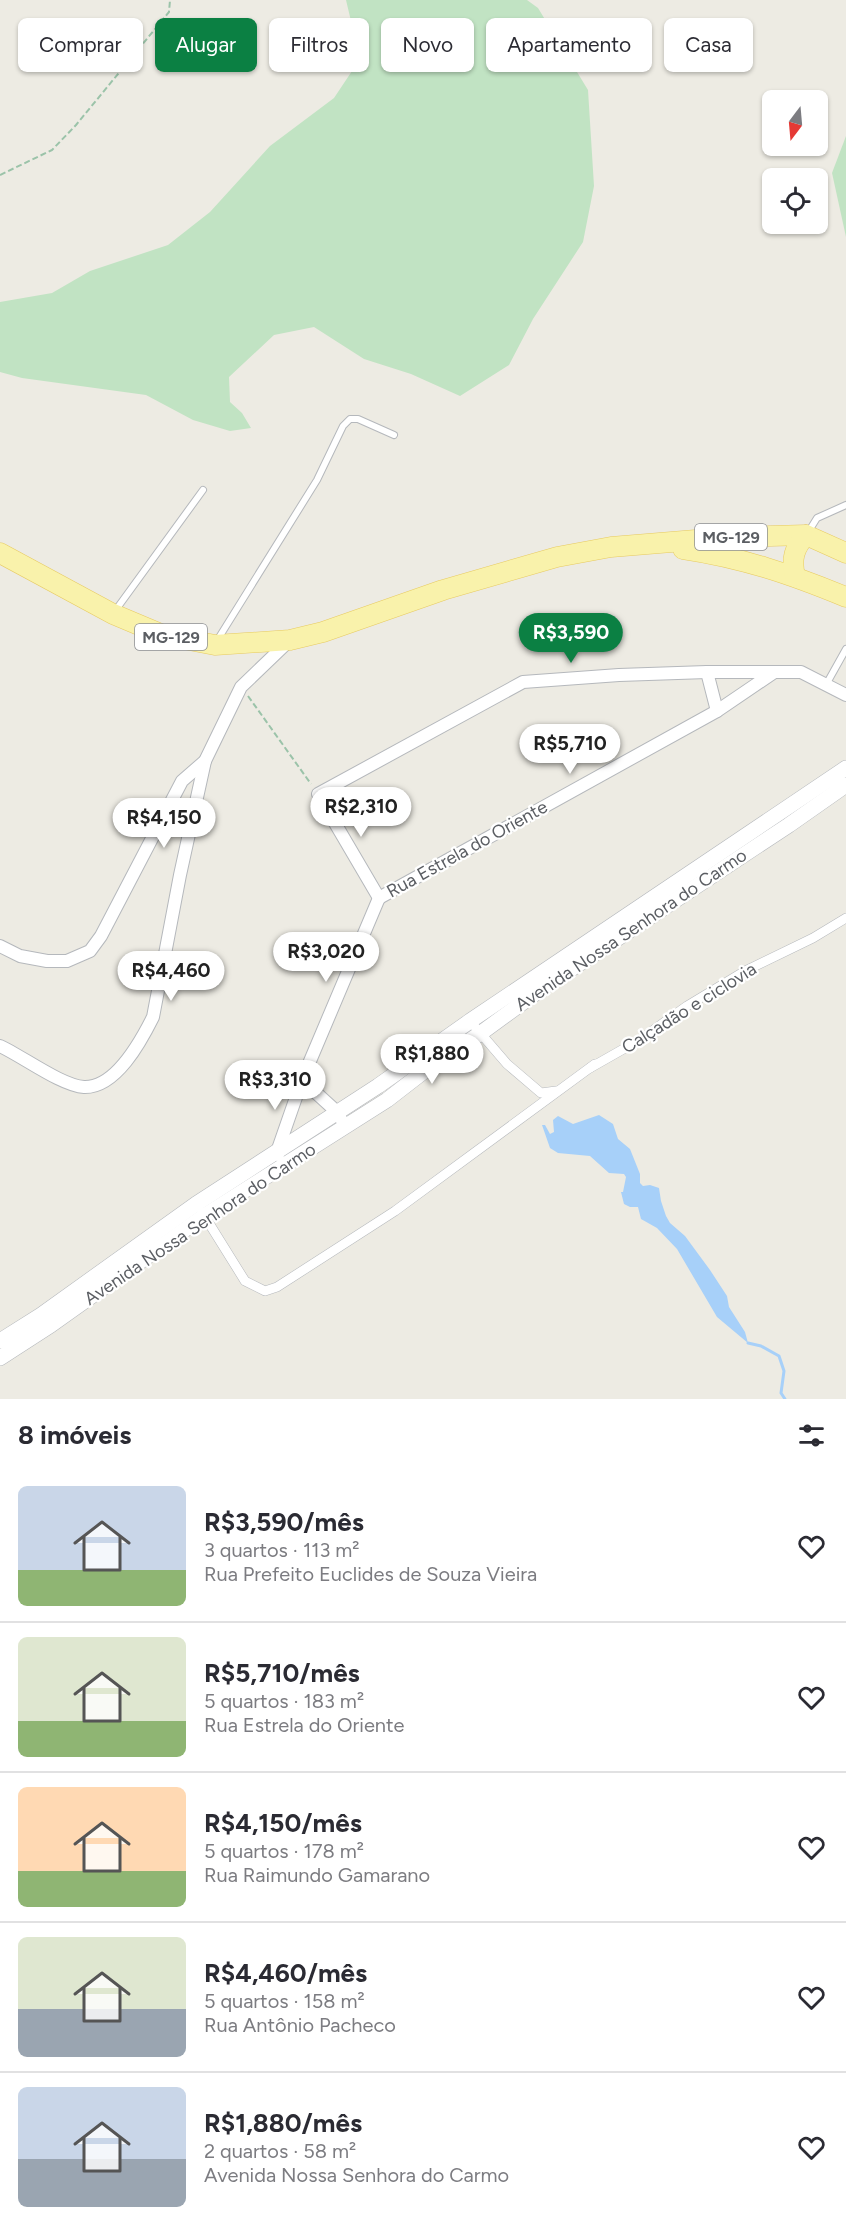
<!DOCTYPE html>
<html lang="pt">
<meta charset="utf-8">
<style>
body{margin:0;font-family:Figtree,sans-serif;background:#f7f7f7;color:#2b2b33;height:100vh;display:flex;flex-direction:column;font-size:22px;white-space:nowrap}
*{box-sizing:border-box;margin:0}
p{font-size:20px;color:#7c7c81}
.icon{flex:none;width:33px;height:33px;fill:none;stroke:currentColor;stroke-width:2;stroke-linecap:round;stroke-linejoin:round}
.map{position:relative;height:1399px;overflow:hidden}
.details{display:flex;flex-direction:column;background:#fff;flex:1}
.details>*{flex:none}
.guide{position:absolute;left:18px;top:18px;width:810px;height:54px;display:flex;gap:12px}
.needle{width:39px;rotate:196deg}
.controls{position:absolute;left:762px;top:90px;display:grid;gap:12px}
.controls a{display:grid;place-items:center;width:66px;height:66px;border-radius:9px;background:#fff;box-shadow:0 2px 4px #0004;font-size:30px}
.price{position:absolute;translate:-50% -51px;padding:0 14px;border-radius:21px;background:#fff;color:#222;font-size:20px;line-height:39px;filter:drop-shadow(0 2px 3px #0008)}
.price::after{content:'';position:absolute;left:50%;top:36px;width:18px;height:14px;margin-left:-9px;background:inherit;clip-path:polygon(0 0,100% 0,50% 100%)}
.price.current{background:#0b8043;color:#fff}
ul{padding:0;list-style:none}
li{display:flex;align-items:center;gap:18px;height:150px;padding:0 18px}
li+li{border-top:2px solid #e1e1e2}
li span{display:grid;place-items:center;flex:none;width:168px;height:120px;border-radius:9px;color:#555}
li>.icon{margin-inline-start:auto}
span .icon{width:72px;height:72px;fill:#fffc;stroke-width:1}
li b{font-size:26px}
h2{display:flex;justify-content:space-between;align-items:center;height:72px;padding:0 18px;font-size:26px}
.pill{padding:0 21px;border-radius:9px;background:#fff;box-shadow:0 2px 4px #0004;font-size:21px;line-height:54px}
.pill.current{background:#0b8043;color:#fff}
.map>svg:first-child{display:block}
.green{fill:#c1e3c3}
.water{fill:#a7d0f9}
.lines{fill:none;stroke-linecap:round;stroke-linejoin:round}
.stream{stroke:#a7d0f9;stroke-width:3}
.service-casing{stroke:#b5b8bc;stroke-width:8}
.pedestrian-casing{stroke:#b5b8bc;stroke-width:10}
.minor-casing{stroke:#b5b8bc;stroke-width:14}
.tertiary-casing{stroke:#b5b8bc;stroke-width:16}
.primary-casing{stroke:#e7ca61;stroke-width:21}
.path{stroke:#9bc3a9;stroke-width:2;stroke-dasharray:6 3;stroke-linecap:butt}
.service{stroke:#fff;stroke-width:6}
.pedestrian{stroke:#fff;stroke-width:9}
.minor{stroke:#fff;stroke-width:12}
.tertiary{stroke:#fff;stroke-width:15}
.primary{stroke:#f9f2ab;stroke-width:20}
.labels{text-anchor:middle;stroke-width:4.5;stroke-linejoin:round;paint-order:stroke}
.shield{fill:#fff;stroke:#8c8e92;stroke-width:1.5}
.shield-label{font-size:16px;font-weight:bold;fill:#5b5e63}
.street-label{font-size:18px;fill:#5b5e63;stroke:#fff}
</style>
<div class="map">
<svg width="846" height="1399" viewBox="0 0 846 1399">
<rect width="100%" height="100%" fill="#edebe3"/>
<g class="green">
<polygon points="346,0 527,0 538,8 588,90 594,186 583,242 533,319 509,365 460,396 411,374 364,359 314,327 274,335 229,377 230,402 242,413 251,428 230,431 193,420 146,395 22,378 0,372 0,302 52,293 90,271 168,245 210,212 270,146 334,98 360,59"/>
<polygon points="846,136 846,237 832,173"/>
</g>
<polygon class="water" points="599,1115 613,1124 618,1139 630,1149 640,1174 640,1183 643,1186 650,1185 659,1188 661,1201 666,1216 670,1223 685,1236 710,1270 727,1296 729,1307 745,1332 748,1343 717,1317 677,1249 657,1228 641,1219 638,1207 630,1207 624,1204 621,1192 623,1192 626,1177 624,1174 609,1173 590,1156 558,1153 550,1148 542,1125 545,1125 550,1134 554,1132 553,1120 558,1116 573,1124"/>
<g class="lines">
<polyline class="stream" points="748,1343 761,1346 779,1356 784,1371 781,1393 785,1399"/>
<defs>
<g id="service">
<polyline points="807,534 817,518 846,505"/>
<polyline points="115,611 203,490"/>
<polyline points="218,639 317,480 343,426 350,419 358,419 394,435"/>
<polyline points="827,683 846,649"/>
</g>
<g id="pedestrian">
<polyline points="470,1021 507,1064 541,1093 556,1091"/>
<polyline points="590,1068 641,1039 687,1006 745,971 813,938 846,918"/>
<polyline points="202,1212 245,1281 265,1291 277,1287 395,1211 595,1064"/>
</g>
<g id="minor">
<polyline points="707,672 717,711"/>
<polyline points="379,898 318,794 523,682 619,675 707,672 801,672 846,695"/>
<polyline points="379,898 717,711 773,673"/>
<polyline points="0,946 20,956 47,961 67,961 90,951 101,936 182,781 205,761 241,687 290,640"/>
<path d="M 0,1046 C 22,1056 62,1086 84,1087 C 116,1088 141,1041 153,1017 L 180,875 L 205,761"/>
<polyline points="302,1080 337,1112 341,1119"/>
<polyline points="278,1155 277,1152 302,1080 379,898"/>
</g>
<g id="tertiary">
<polyline points="0,1341 41,1315 196,1204 378,1086 470,1021 846,768"/>
<polyline points="0,1358 51,1325 204,1216 387,1100 427,1069 481,1033 544,987 789,825 846,785"/>
</g>
<g id="primary">
<path d="M 683,549 C 743,558 790,574 846,597"/>
<polyline points="0,553 113,614 163,635 215,645 290,640 323,632 443,590 557,557 611,547 732,537 806,535 846,553"/>
<path d="M 795,576 C 791,559 794,548 806,535"/>
</g>
</defs>
<use href="#service" class="service-casing"/>
<use href="#pedestrian" class="pedestrian-casing"/>
<use href="#minor" class="minor-casing"/>
<use href="#tertiary" class="tertiary-casing"/>
<use href="#primary" class="primary-casing"/>
<g class="path">
<polyline points="0,175 52,150 76,125 169,12 170,0"/>
<polyline points="248,696 311,784"/>
</g>
<use href="#service" class="service"/>
<use href="#pedestrian" class="pedestrian"/>
<use href="#minor" class="minor"/>
<use href="#tertiary" class="tertiary"/>
<use href="#primary" class="primary"/>
</g>
<g class="labels">
<g class="shield">
<rect x="695" y="524" width="72" height="26" rx="4.5"/>
<rect x="135" y="624" width="72" height="26" rx="4.5"/>
</g>
<g class="shield-label">
<text x="731" y="543">MG-129</text>
<text x="171" y="643">MG-129</text>
</g>
<g class="street-label">
<text transform="translate(467 849) rotate(-29)" y="6">Rua Estrela do Oriente</text>
<text transform="translate(631 930) rotate(-34)" y="6">Avenida Nossa Senhora do Carmo</text>
<text transform="translate(689 1008) rotate(-32)" y="6">Calçadão e ciclovia</text>
<text transform="translate(200 1224) rotate(-34)" y="6">Avenida Nossa Senhora do Carmo</text>
</g>
</g>
</svg>
<div class="controls">
<a><svg class="needle" viewBox="-14 -14 28 28"><path d="M0-13l5 13h-10z" fill="#e53935"/><path d="M0 13l5-13h-10z" fill="#7c7c81"/></svg></a>
<a><svg class="icon" aria-label="locate" viewBox="0 0 24 24"><circle cx="12" cy="12" r="6"/><path d="M12 2v4M12 18v4M2 12h4M18 12h4"/></svg></a>
</div>
<b class="price current" style="left:571px;top:664px">R$3,590</b>
<b class="price" style="left:570px;top:775px">R$5,710</b>
<b class="price" style="left:361px;top:838px">R$2,310</b>
<b class="price" style="left:164px;top:849px">R$4,150</b>
<b class="price" style="left:326px;top:983px">R$3,020</b>
<b class="price" style="left:171px;top:1002px">R$4,460</b>
<b class="price" style="left:432px;top:1085px">R$1,880</b>
<b class="price" style="left:275px;top:1111px">R$3,310</b>
<div class="guide">
<a class="pill">Comprar</a>
<a class="pill current">Alugar</a>
<a class="pill">Filtros</a>
<a class="pill">Novo</a>
<a class="pill">Apartamento</a>
<a class="pill">Casa</a>
</div>
</div>
<section class="details">
<h2>8 imóveis<svg class="icon" aria-label="filters" viewBox="0 0 24 24"><path d="M4 7h16M4 17h16"/><circle cx="9" cy="7" r="2"/><circle cx="15" cy="17" r="2"/></svg></h2>
<ul>
<li><span style="background:linear-gradient(#c9d6e8 70%,#8fb573 0)"><svg class="icon" aria-label="home" viewBox="0 0 24 24"><path d="M3 11l9-7 9 7M6 9v11h12V9"/></svg></span><div><b>R$3,590/mês</b><p>3 quartos · 113 m²</p><p>Rua Prefeito Euclides de Souza Vieira</p></div><svg class="icon" aria-label="heart" viewBox="0 0 24 24"><path d="M12 20l-8-8c-3-5 5-10 8-4 3-6 11-1 8 4z"/></svg></li>
<li><span style="background:linear-gradient(#dfe7d0 70%,#8fb573 0)"><svg class="icon" aria-label="home" viewBox="0 0 24 24"><path d="M3 11l9-7 9 7M6 9v11h12V9"/></svg></span><div><b>R$5,710/mês</b><p>5 quartos · 183 m²</p><p>Rua Estrela do Oriente</p></div><svg class="icon" aria-label="heart" viewBox="0 0 24 24"><path d="M12 20l-8-8c-3-5 5-10 8-4 3-6 11-1 8 4z"/></svg></li>
<li><span style="background:linear-gradient(#ffd9b3 70%,#8fb573 0)"><svg class="icon" aria-label="home" viewBox="0 0 24 24"><path d="M3 11l9-7 9 7M6 9v11h12V9"/></svg></span><div><b>R$4,150/mês</b><p>5 quartos · 178 m²</p><p>Rua Raimundo Gamarano</p></div><svg class="icon" aria-label="heart" viewBox="0 0 24 24"><path d="M12 20l-8-8c-3-5 5-10 8-4 3-6 11-1 8 4z"/></svg></li>
<li><span style="background:linear-gradient(#dfe7d0 60%,#9aa5b1 0)"><svg class="icon" aria-label="home" viewBox="0 0 24 24"><path d="M3 11l9-7 9 7M6 9v11h12V9"/></svg></span><div><b>R$4,460/mês</b><p>5 quartos · 158 m²</p><p>Rua Antônio Pacheco</p></div><svg class="icon" aria-label="heart" viewBox="0 0 24 24"><path d="M12 20l-8-8c-3-5 5-10 8-4 3-6 11-1 8 4z"/></svg></li>
<li><span style="background:linear-gradient(#c9d6e8 60%,#9aa5b1 0)"><svg class="icon" aria-label="home" viewBox="0 0 24 24"><path d="M3 11l9-7 9 7M6 9v11h12V9"/></svg></span><div><b>R$1,880/mês</b><p>2 quartos · 58 m²</p><p>Avenida Nossa Senhora do Carmo</p></div><svg class="icon" aria-label="heart" viewBox="0 0 24 24"><path d="M12 20l-8-8c-3-5 5-10 8-4 3-6 11-1 8 4z"/></svg></li>
</ul>
</section>
